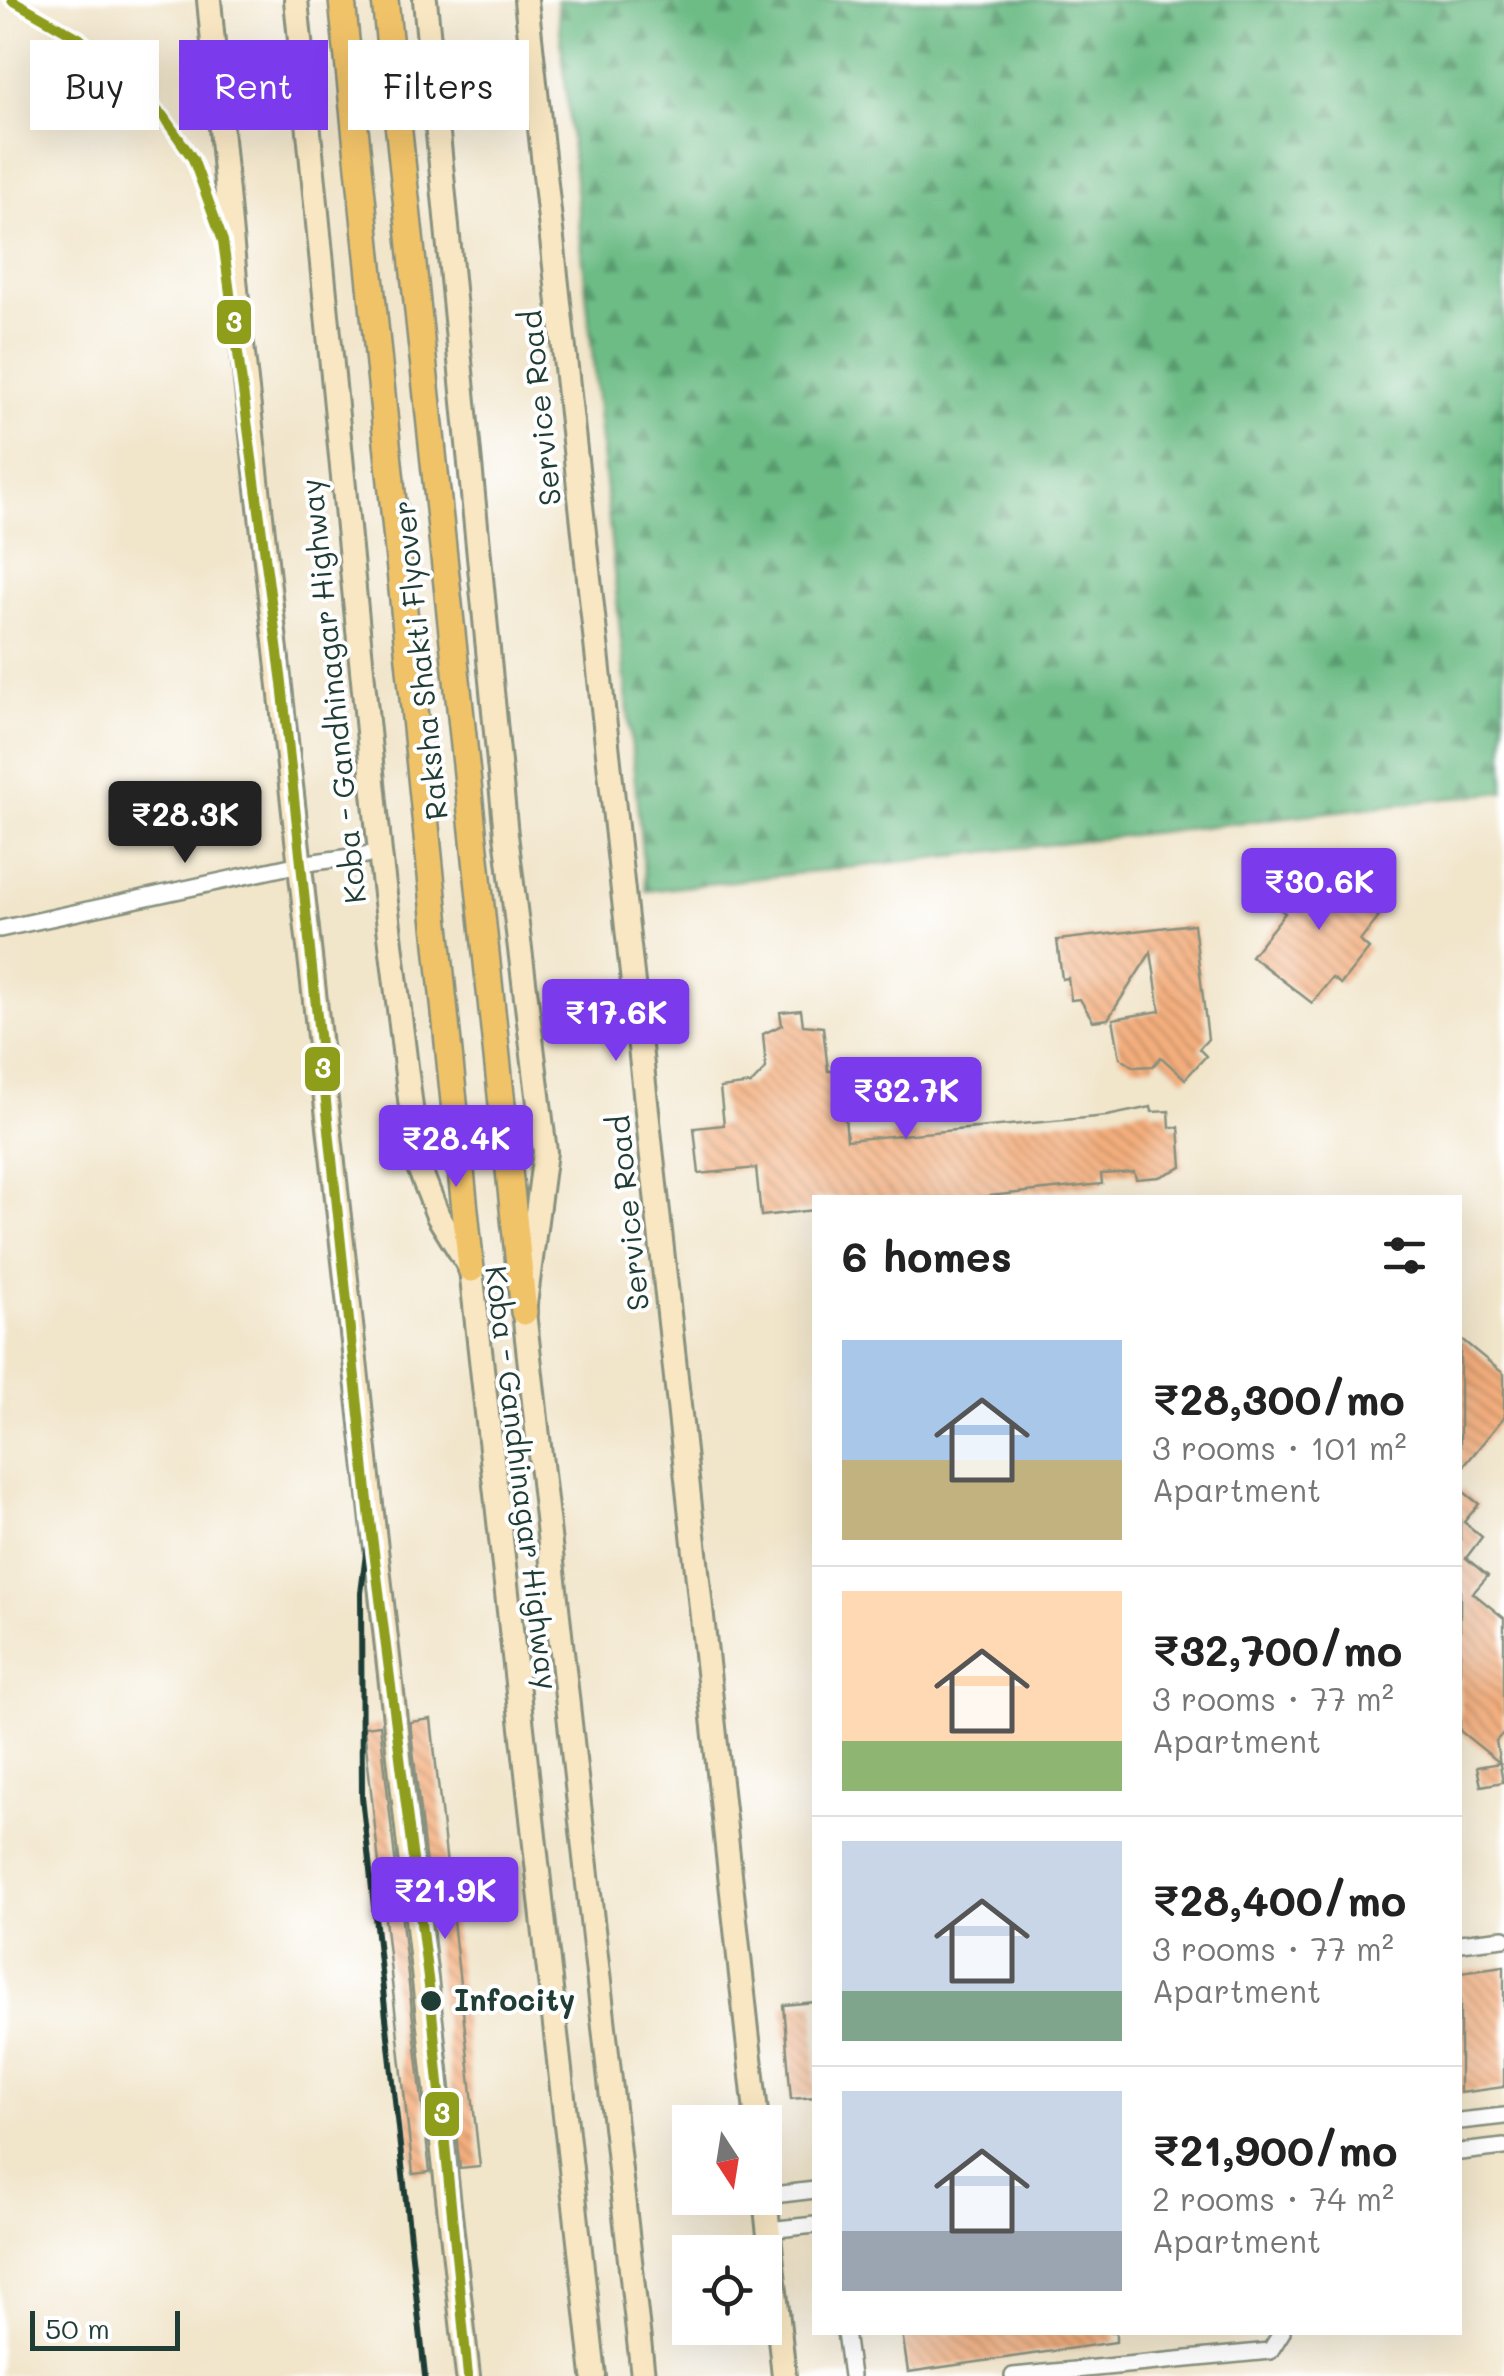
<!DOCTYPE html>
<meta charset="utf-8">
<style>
body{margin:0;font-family:Mali,sans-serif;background:#f2f2f2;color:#222;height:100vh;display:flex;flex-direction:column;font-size:38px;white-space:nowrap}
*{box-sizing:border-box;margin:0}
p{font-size:32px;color:#767676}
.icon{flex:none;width:55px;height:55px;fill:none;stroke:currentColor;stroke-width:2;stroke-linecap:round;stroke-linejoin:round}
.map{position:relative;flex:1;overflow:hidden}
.sheet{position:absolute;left:812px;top:1195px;width:650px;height:1140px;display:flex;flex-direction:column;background:#fff;border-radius:0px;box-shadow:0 10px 40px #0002}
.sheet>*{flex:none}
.hud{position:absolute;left:30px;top:40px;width:632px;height:90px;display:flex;gap:20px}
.needle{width:65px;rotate:168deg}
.fabs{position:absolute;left:672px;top:2105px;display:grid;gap:20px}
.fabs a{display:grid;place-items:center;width:110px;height:110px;border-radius:0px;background:#fff;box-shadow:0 10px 40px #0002;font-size:50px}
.scale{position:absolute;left:30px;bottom:25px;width:150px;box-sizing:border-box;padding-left:10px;border:5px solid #1f3d34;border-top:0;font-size:28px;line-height:35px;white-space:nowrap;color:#1f3d34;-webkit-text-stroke:8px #fff;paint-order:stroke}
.price{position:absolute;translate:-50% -85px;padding:0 22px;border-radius:10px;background:#7c3aed;color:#fff;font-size:32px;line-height:65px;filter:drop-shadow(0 2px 5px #0008)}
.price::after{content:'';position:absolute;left:50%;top:60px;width:30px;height:22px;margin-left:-15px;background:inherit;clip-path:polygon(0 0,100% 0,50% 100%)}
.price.selected{background:#222;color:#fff}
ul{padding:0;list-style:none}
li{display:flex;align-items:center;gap:30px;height:250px;padding:0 30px}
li+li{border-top:2px solid #e0e0e0}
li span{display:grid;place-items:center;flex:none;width:280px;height:200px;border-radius:0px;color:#555}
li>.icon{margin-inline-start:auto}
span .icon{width:120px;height:120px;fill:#fffc;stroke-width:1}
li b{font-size:42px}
h2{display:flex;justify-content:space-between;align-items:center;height:120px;padding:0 30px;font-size:42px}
.tag{padding:0 35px;border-radius:0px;background:#fff;box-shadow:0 10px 40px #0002;font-size:35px;line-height:90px}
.tag.selected{background:#7c3aed;color:#fff}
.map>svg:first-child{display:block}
.forest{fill:url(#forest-firs);stroke:#467c5d;stroke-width:2.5}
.building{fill:url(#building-back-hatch)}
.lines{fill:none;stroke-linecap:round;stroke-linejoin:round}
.street-casing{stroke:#88917f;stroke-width:20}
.secondary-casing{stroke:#88917f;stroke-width:28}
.primary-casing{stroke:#88917f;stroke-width:30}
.street{stroke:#fff;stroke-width:15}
.secondary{stroke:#f9e7c3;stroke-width:22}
.primary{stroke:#f1c369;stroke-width:25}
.rail{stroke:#1f3d34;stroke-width:6}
.metro-1-casing{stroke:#fff;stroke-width:18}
.metro-1{stroke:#8f9e1a;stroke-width:10}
.stop-dot{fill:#1f3d34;stroke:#fff;stroke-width:4}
.labels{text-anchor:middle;stroke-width:8;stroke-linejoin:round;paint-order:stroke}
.street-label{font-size:30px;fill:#1f3d34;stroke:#fff}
.stop-label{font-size:30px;font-weight:bold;fill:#1f3d34;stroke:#fff;text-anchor:start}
.line-badge{stroke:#fff;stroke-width:4}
.badge-label{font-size:28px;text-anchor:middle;font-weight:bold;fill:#fff}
</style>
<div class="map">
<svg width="1504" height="2376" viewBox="0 0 1504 2376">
<defs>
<pattern id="forest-firs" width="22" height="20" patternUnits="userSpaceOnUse" patternTransform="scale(2.5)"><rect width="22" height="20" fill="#6dbc86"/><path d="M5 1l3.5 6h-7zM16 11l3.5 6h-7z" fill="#599a6e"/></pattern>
<pattern id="building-back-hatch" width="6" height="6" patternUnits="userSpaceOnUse" patternTransform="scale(2.5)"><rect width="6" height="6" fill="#f4ae7d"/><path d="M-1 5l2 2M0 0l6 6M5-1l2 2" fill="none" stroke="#c58f67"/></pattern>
</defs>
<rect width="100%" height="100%" fill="#fff"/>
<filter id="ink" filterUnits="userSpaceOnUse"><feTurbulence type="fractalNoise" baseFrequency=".01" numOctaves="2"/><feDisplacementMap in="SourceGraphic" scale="20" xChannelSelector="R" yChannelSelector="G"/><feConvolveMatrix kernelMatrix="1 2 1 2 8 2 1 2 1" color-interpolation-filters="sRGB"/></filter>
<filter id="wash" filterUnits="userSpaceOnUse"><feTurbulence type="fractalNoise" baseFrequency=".0048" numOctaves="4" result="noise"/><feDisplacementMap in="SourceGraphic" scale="40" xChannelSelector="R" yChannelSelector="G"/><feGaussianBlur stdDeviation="2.25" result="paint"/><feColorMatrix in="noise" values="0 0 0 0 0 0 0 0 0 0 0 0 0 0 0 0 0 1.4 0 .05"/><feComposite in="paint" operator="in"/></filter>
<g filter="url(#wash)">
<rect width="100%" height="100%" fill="#f1e5ca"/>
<polygon class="forest" points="557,0 1504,0 1504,792 646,891"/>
<g id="blocks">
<g class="building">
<polygon points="1366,876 1368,896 1379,904 1373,912 1379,917 1360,941 1369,949 1341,984 1332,978 1312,1003 1251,956 1285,913 1277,907 1298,880"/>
<polygon points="1194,924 1208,1039 1199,1049 1206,1056 1185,1079 1161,1057 1153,1066 1134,1067 1120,1058 1113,1019 1160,1011 1151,952 1108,1019 1093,1021 1080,999 1071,1000 1068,978 1062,979 1057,940"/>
<polygon points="801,1010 803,1025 823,1027 828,1071 841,1071 847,1140 1107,1116 1151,1107 1152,1112 1169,1111 1170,1127 1179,1127 1182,1167 1159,1177 1136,1179 1134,1172 1101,1174 1102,1184 971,1198 815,1198 815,1210 761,1216 756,1168 699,1174 694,1128 724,1125 720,1088 751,1084 766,1068 763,1034 782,1025 780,1012"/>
<polygon points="1460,1338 1504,1374 1504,1417 1460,1471"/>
<polygon points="1460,1489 1479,1504 1464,1522 1482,1537 1466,1558 1488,1576 1473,1593 1504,1618 1504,1732 1496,1741 1503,1782 1481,1786 1477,1767 1500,1763 1460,1731"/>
<polygon points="431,1719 480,2167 460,2169 410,1722"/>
<polygon points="380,1725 430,2172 413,2174 364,1727"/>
<polygon points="1504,1966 1504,2087 1460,2093 1460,1972"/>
<polygon points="815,2002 815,2097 791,2099 783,2005"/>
<polygon points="902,2332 1116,2332 1116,2342 908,2372"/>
</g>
</g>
</g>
<g filter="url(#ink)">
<use href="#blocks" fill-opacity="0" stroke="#88917f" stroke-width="2.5"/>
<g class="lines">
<defs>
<g id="street">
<polyline points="0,929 300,864 380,853"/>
<polyline points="1460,1943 1504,1938"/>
<polyline points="1460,2121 1504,2116"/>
<polyline points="1460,2152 1504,2147"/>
<polyline points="765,2196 815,2190"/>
<polyline points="768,2230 815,2225"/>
<polyline points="845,2332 851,2376"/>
<polyline points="1013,2376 1270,2351 1282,2332"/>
</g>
<g id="secondary">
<polyline points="209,0 237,300 468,2376"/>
<polyline points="296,0 380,853 418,1165 438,1216 471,1269 594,2376"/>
<polyline points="425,0 506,835 545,1152 524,1312 643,2376"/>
<polyline points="526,0 757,2122"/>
<polyline points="765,2198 784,2376"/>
</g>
<g id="primary">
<polyline points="342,0 471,1269"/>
<polyline points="385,0 524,1312"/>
</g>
</defs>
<use href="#street" class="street-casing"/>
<use href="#secondary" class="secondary-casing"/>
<use href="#primary" class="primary-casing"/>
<use href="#street" class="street"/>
<use href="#secondary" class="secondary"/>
<use href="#primary" class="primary"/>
<polyline class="rail" points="370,1523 361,1593 362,1797 425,2376"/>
<defs>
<polyline id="metro-1" points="12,0 79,38 163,116 193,159 223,241 282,683 370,1520 431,2002 468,2376"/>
</defs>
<use href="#metro-1" class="metro-1-casing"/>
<use href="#metro-1" class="metro-1"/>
</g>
</g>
<circle class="stop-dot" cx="431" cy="2001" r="12"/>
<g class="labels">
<g class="street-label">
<text transform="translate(541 408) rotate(-96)" y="10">Service Road</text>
<text transform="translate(421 660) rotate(-96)" y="10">Raksha Shakti Flyover</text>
<text transform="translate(334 691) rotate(-96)" y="10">Koba - Gandhinagar Highway</text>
<text transform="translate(629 1213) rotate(-96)" y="10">Service Road</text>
<text transform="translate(521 1478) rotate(83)" y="10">Koba - Gandhinagar Highway</text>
</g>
<g class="stop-label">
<text x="454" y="2011">Infocity</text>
</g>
</g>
<g class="line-badge">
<rect x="215" y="298" width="38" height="48" rx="10" fill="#8f9e1a"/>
<rect x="303" y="1045" width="39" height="48" rx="10" fill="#8f9e1a"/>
<rect x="423" y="2090" width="38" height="48" rx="10" fill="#8f9e1a"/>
</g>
<g class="badge-label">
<text x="234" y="332">3</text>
<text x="323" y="1078">3</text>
<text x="442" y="2123">3</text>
</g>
</svg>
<div class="fabs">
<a><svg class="needle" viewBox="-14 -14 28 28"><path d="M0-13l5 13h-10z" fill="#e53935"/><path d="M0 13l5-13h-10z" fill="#767676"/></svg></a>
<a><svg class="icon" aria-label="locate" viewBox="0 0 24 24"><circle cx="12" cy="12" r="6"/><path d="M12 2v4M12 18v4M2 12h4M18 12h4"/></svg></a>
</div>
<div class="scale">50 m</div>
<b class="price selected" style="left:185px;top:866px">₹28.3K</b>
<b class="price" style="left:1319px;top:933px">₹30.6K</b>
<b class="price" style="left:616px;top:1064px">₹17.6K</b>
<b class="price" style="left:906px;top:1142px">₹32.7K</b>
<b class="price" style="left:456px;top:1190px">₹28.4K</b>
<b class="price" style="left:445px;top:1942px">₹21.9K</b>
<div class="hud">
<a class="tag">Buy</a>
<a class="tag selected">Rent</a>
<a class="tag">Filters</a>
</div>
<section class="sheet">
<h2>6 homes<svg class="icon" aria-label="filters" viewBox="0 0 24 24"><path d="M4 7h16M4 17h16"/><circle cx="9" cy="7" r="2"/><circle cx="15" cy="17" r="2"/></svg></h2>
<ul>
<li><span style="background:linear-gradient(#a9c7e8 60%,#c2b280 0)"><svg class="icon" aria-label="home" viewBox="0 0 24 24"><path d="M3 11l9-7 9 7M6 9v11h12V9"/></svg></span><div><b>₹28,300/mo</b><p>3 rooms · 101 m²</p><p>Apartment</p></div></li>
<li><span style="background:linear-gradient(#ffd9b3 75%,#8fb573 0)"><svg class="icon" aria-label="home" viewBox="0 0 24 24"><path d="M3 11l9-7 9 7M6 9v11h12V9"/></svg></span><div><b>₹32,700/mo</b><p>3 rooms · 77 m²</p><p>Apartment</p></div></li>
<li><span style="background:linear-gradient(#c9d6e8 75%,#7fa58c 0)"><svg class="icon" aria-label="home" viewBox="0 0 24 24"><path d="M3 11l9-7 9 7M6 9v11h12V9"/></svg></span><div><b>₹28,400/mo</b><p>3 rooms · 77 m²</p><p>Apartment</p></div></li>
<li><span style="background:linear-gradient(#c9d6e8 70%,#9aa5b1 0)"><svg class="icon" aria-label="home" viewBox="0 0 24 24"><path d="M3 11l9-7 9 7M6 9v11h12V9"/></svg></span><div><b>₹21,900/mo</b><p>2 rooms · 74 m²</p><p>Apartment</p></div></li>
</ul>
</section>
</div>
